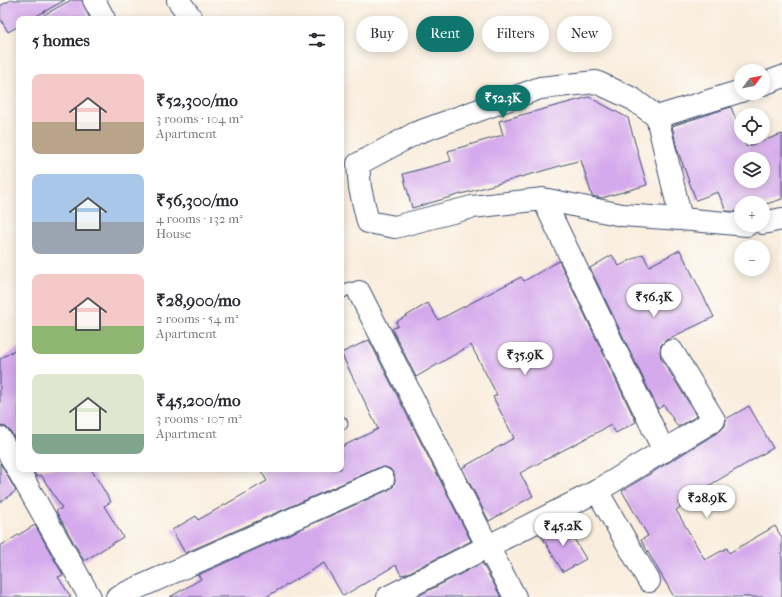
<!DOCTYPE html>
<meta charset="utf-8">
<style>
body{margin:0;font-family:"IM FELL French Canon",serif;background:#f7f7f7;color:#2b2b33;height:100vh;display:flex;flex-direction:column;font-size:15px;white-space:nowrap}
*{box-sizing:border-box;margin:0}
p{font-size:13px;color:#7c7c81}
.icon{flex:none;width:22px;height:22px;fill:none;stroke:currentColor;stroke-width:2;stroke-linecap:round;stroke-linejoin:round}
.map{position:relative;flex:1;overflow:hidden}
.panel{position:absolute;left:16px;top:16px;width:328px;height:456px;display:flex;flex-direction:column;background:#fff;border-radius:8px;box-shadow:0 2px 10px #0003}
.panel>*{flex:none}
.top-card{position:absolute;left:356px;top:16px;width:366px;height:36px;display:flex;gap:8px}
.needle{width:26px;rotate:58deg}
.buttons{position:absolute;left:734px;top:64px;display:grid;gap:8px}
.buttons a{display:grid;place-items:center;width:36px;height:36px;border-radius:50%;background:#fff;box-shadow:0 2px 10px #0003;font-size:20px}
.price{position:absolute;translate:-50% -34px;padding:0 9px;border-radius:14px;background:#fff;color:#222;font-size:13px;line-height:26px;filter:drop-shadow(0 1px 2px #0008)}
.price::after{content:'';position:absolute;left:50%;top:24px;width:12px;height:9px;margin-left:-6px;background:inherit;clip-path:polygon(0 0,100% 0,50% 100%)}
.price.active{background:#0f766e;color:#fff}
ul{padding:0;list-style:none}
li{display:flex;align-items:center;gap:12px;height:100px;padding:0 16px}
li span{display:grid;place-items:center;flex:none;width:112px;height:80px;border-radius:8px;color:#555}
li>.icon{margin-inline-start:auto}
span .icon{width:48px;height:48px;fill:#fffc;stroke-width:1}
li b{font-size:17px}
h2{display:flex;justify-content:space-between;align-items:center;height:48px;padding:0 16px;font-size:17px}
.pill{padding:0 14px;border-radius:18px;background:#fff;box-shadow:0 2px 10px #0003;font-size:14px;line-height:36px}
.pill.active{background:#0f766e;color:#fff}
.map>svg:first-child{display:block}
.building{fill:#d5aaec;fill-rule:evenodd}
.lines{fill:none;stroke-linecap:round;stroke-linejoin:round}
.lane-casing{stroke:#3c4c71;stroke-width:13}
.street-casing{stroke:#3c4c71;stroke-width:24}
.lane{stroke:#fff;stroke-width:11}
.street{stroke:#fff;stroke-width:22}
</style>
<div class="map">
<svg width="782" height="597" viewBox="0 0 782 597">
<rect width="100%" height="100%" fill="#fdfcf7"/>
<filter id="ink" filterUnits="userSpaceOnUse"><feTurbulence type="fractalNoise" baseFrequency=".025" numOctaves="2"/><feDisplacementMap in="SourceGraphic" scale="8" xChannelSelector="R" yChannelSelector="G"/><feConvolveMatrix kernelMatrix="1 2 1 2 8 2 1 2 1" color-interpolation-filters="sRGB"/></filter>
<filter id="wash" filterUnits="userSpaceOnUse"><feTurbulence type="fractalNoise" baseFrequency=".012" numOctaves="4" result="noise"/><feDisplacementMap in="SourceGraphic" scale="16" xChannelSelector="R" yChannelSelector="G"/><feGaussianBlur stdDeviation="0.9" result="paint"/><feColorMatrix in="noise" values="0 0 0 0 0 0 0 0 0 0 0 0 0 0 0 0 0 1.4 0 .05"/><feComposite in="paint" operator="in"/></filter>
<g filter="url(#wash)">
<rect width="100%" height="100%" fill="#f9eddd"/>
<g id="blocks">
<g class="building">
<polygon points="11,0 65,0 31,19 19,19 19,26 8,32 0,18 0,6"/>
<polygon points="71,0 82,0 90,19 37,19"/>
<polygon points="589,97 628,118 647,185 602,198 592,196 581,160 412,208 403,174 451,161 448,151 503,135 499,121"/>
<path d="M 731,107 L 746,147 L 782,134 L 782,199 L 763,205 L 763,203 L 741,203 L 741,212 L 726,211 L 718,192 L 696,200 L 677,149 L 672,126 ZM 741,159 L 763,159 L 763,181 L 741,181 Z"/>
<polygon points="680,250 714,317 666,340 661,345 660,352 661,358 697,416 678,427 664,405 658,409 590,268 612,255 619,266 643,254 649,266"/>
<polygon points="559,261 636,422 616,433 611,425 520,473 533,496 489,521 462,468 514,438 493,397 497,395 471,345 416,377 392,329 398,326 396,322 428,303 438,320 521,277 524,281"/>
<polygon points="369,340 471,541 406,574 401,575 396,565 343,596 324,563 266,597 170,597 201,579 198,575 388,490 393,487 395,481 394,474 390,469 385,467 378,468 185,553 172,530 196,516 198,520 267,481 260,469 341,469 341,447 378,429 341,353"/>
<polygon points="19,347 19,446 11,432 6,427 0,426 0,359"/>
<polygon points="749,406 773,448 679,503 681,507 676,510 705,560 727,548 729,553 775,526 782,538 782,597 674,597 641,540 648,536 622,491 720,431 725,426 726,419"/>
<polygon points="0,463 16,491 0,502"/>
<polygon points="32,469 91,469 111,502 104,506 123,537 84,561 56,511 62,508 41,475 37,477"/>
<polygon points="564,522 586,559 563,572 540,534"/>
<polygon points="35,525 63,575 58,577 71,597 0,597 0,546"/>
<polygon points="482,563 501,597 416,597"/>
</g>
</g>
</g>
<g filter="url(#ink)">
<use href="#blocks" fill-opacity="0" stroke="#3c4c71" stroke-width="1"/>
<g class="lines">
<defs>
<g id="lane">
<polyline points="341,293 350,288 359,292"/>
<polyline points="341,422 342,424"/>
</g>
<g id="street">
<polyline points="94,0 104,19"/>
<polyline points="178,0 192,19"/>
<polyline points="763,84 782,77"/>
<polyline points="657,117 741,91"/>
<polyline points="543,199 622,215 681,219 657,117 633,99 596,82 540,88 416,133 358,164 360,188 368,222 395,227 472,207 543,199 664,451"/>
<polyline points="681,219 747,225"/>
<polyline points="763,223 782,219"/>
<polyline points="359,292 488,547 515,597"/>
<polyline points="0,438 90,597"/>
<polyline points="597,491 649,581"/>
<polyline points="117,597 383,479"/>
<polyline points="388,597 597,491 714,420 672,351"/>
</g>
</defs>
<use href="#lane" class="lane-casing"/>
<use href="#street" class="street-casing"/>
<use href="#lane" class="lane"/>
<use href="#street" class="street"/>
</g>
</g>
</svg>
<div class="buttons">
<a><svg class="needle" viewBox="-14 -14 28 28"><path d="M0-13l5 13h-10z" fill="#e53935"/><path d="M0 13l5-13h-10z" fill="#7c7c81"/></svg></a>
<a><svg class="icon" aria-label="locate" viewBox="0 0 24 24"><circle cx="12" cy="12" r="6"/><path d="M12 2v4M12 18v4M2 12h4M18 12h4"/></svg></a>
<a><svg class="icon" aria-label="layers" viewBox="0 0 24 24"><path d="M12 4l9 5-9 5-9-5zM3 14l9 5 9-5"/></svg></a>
<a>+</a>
<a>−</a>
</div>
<b class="price active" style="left:503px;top:119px">₹52.3K</b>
<b class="price" style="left:654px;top:318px">₹56.3K</b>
<b class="price" style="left:525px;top:376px">₹35.9K</b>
<b class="price" style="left:707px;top:519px">₹28.9K</b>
<b class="price" style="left:563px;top:547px">₹45.2K</b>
<div class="top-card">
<a class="pill">Buy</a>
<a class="pill active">Rent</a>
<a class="pill">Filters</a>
<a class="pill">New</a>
</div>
<section class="panel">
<h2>5 homes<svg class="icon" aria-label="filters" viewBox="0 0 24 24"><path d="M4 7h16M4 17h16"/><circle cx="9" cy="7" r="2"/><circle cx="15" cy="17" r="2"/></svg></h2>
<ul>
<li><span style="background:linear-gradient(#f6c9c9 60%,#b9a48a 0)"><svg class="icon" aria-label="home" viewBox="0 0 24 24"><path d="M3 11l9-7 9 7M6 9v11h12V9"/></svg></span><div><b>₹52,300/mo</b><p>3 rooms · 104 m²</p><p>Apartment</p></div></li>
<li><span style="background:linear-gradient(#a9c7e8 60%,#9aa5b1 0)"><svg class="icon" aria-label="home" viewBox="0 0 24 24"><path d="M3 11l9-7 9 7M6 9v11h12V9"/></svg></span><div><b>₹56,300/mo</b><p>4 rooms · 132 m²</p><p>House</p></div></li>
<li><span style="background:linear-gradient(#f6c9c9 65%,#8fb573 0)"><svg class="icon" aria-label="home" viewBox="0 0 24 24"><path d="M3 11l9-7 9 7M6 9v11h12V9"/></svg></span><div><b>₹28,900/mo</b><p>2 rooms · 54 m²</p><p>Apartment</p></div></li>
<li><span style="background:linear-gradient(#dfe7d0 75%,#7fa58c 0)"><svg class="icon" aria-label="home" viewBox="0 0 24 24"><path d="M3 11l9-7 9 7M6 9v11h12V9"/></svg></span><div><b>₹45,200/mo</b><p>3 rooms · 107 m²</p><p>Apartment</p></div></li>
</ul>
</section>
</div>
